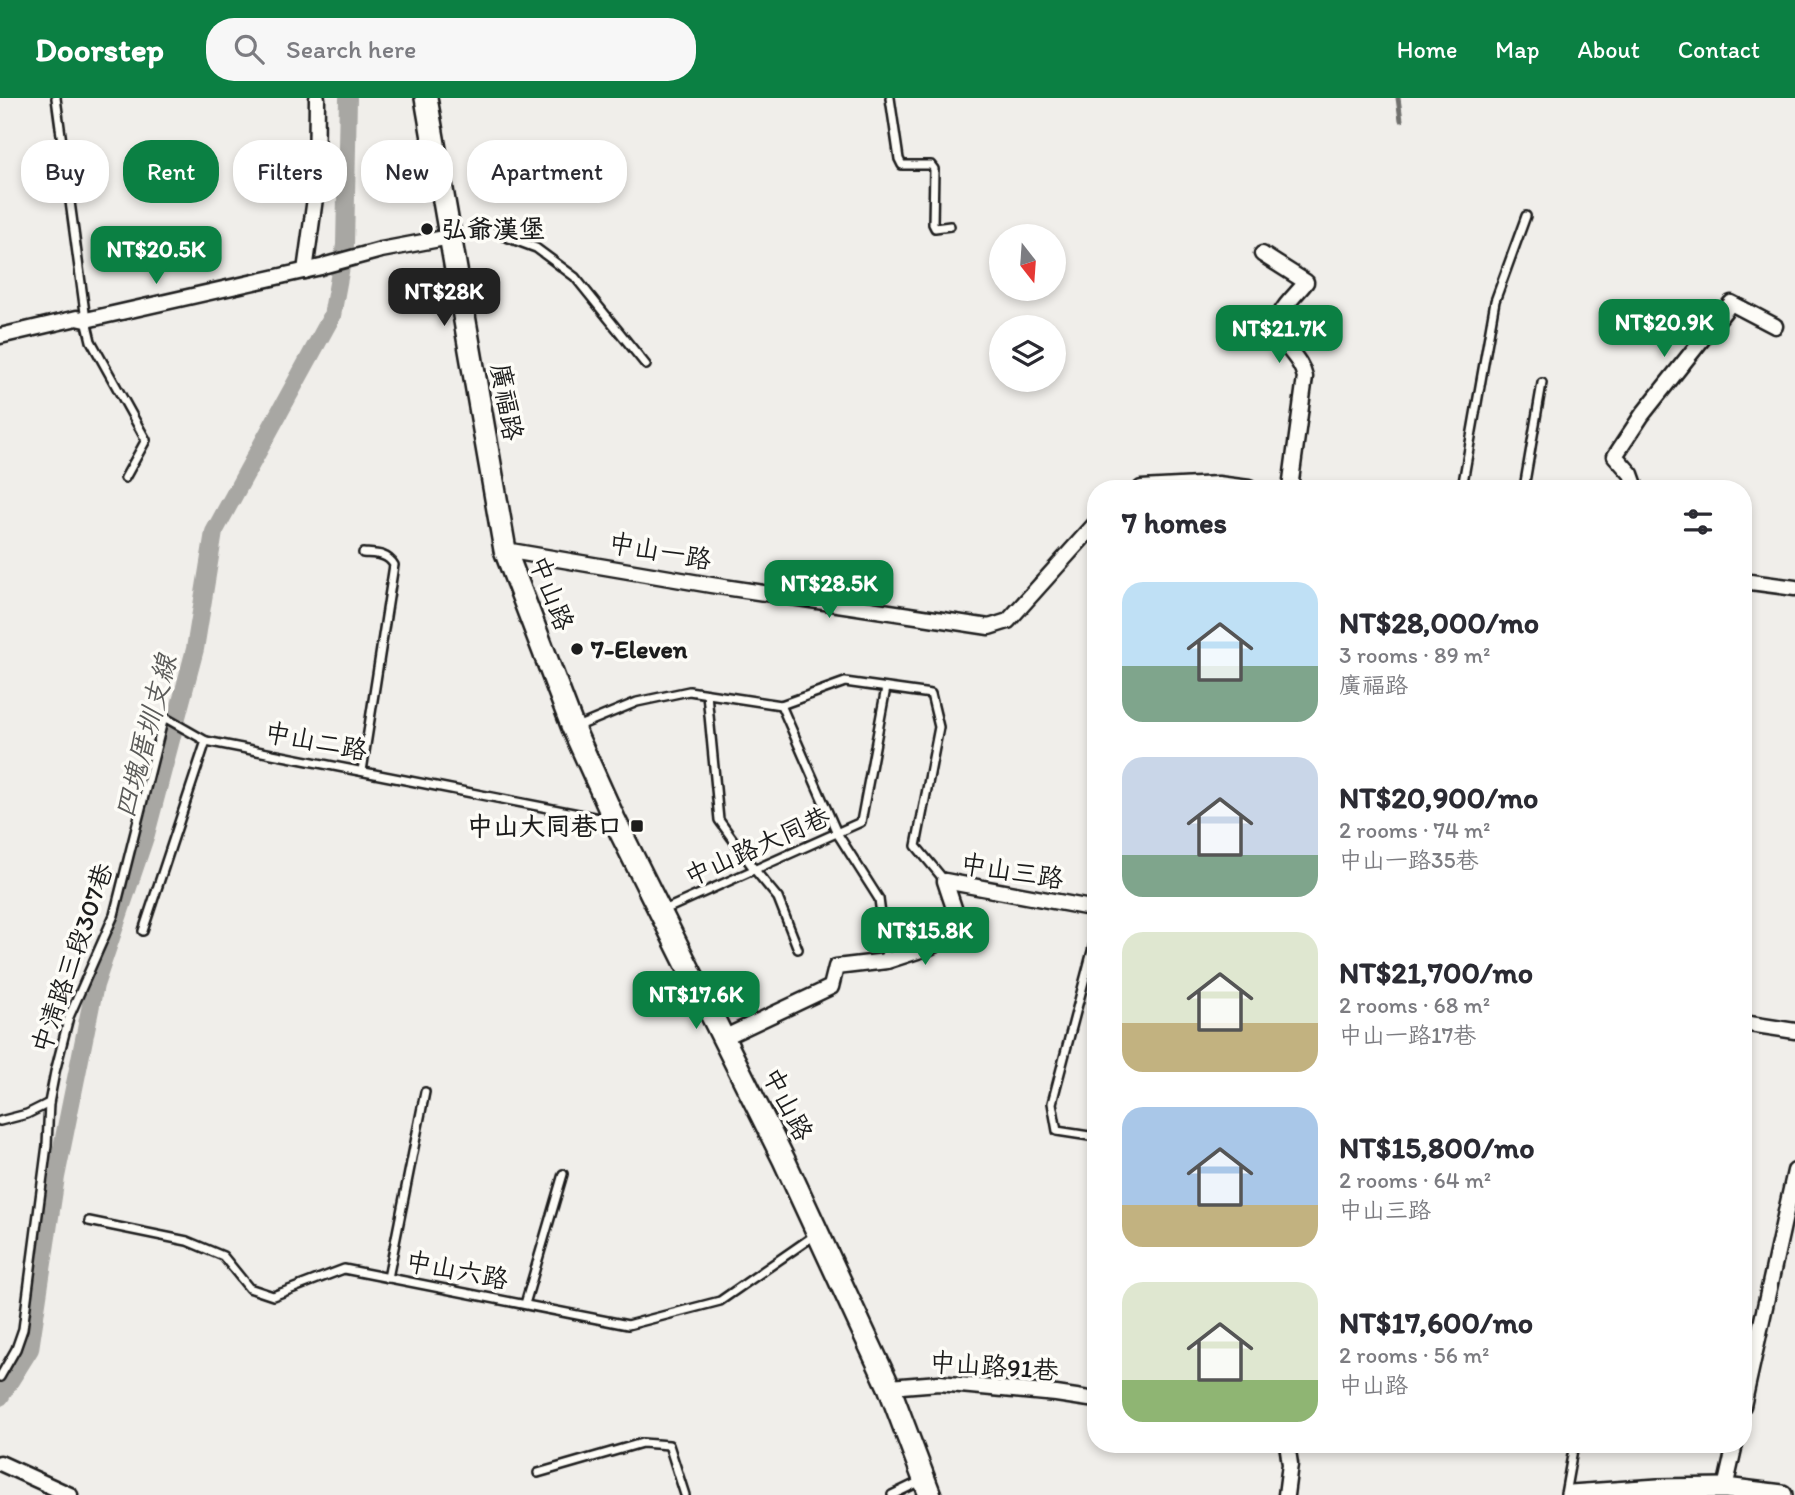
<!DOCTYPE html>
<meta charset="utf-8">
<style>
body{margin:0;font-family:Itim,"LXGW WenKai TC",sans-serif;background:#f7f7f7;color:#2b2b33;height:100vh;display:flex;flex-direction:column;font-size:26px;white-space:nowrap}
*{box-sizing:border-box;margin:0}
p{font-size:23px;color:#7c7c81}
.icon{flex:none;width:38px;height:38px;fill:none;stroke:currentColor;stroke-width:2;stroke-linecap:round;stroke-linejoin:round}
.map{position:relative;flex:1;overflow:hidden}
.drawer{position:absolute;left:1087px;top:382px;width:665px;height:973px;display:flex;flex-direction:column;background:#fff;border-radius:28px;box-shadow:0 4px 10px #0003}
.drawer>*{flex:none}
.guide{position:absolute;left:21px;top:42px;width:665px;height:63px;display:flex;gap:14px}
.needle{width:46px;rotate:163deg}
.controls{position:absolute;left:989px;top:126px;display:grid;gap:14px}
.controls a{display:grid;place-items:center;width:77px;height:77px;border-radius:50%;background:#fff;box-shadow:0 4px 10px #0003;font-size:35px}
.price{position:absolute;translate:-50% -60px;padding:0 16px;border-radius:14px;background:#0b8043;color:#fff;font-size:23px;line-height:46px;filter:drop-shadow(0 2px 4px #0008)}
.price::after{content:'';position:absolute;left:50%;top:42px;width:21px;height:16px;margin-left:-10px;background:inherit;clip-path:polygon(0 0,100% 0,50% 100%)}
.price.selected{background:#222;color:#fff}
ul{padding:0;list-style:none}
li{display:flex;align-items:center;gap:21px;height:175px;padding:0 35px}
li span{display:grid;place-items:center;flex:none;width:196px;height:140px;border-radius:21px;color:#555}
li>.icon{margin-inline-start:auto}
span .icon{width:84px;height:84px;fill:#fffc;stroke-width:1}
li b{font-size:30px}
h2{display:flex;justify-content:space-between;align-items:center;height:84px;padding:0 35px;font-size:30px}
.tag{padding:0 24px;border-radius:28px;background:#fff;box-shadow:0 4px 10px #0003;font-size:24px;line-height:63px}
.tag.selected{background:#0b8043;color:#fff}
header{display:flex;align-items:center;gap:42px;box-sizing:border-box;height:98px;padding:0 35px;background:#0b8043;color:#fff}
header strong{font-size:33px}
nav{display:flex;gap:38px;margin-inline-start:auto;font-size:24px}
.search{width:490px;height:63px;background:#f7f7f7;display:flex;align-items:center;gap:18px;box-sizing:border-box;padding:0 24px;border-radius:28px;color:#7c7c81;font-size:26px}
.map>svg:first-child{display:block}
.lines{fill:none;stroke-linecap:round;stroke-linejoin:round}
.stream{stroke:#706f6d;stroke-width:5}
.canal{stroke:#a8a7a3;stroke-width:18}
.service-casing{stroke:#1c1c1c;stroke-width:12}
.minor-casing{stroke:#1c1c1c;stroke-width:19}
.tertiary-casing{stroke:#1c1c1c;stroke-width:24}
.secondary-casing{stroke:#1c1c1c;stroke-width:26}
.service{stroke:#fdfcf7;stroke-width:7}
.minor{stroke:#fdfcf7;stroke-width:14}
.tertiary{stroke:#fdfcf7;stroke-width:19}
.secondary{stroke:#fdfcf7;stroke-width:21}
.poi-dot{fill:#1c1c1c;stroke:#fdfcf7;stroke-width:2.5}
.labels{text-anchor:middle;stroke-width:7;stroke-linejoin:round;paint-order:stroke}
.poi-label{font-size:26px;font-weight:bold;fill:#1c1c1c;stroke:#fdfcf7;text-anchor:start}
.street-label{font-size:26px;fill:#1c1c1c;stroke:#fdfcf7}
.water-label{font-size:28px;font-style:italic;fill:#5b5b59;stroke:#fdfcf7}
</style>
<header>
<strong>Doorstep</strong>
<div class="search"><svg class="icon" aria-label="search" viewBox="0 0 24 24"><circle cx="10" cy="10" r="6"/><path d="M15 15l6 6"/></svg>Search here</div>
<nav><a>Home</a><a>Map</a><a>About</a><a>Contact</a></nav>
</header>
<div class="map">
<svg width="1795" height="1397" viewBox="0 0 1795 1397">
<rect width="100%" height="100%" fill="#f0eeea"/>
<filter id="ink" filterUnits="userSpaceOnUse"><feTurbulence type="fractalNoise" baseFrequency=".0143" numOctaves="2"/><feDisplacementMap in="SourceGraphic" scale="14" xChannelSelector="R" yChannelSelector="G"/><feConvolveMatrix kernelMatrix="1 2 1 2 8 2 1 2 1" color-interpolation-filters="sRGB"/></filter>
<g filter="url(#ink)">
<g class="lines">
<polyline class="stream" points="1398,0 1401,22"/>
<polyline class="canal" points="0,1299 30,1251 56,1079 95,887 146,736 195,551 214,434 332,218 345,147 348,0"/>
<defs>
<g id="service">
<polyline points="56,0 86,222 91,243 146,342 125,380"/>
<polyline points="890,0 899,61 902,67 931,67 934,71 933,126 935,130 950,128"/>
<polyline points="454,138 487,132 536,150 575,179 646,267"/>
<polyline points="1462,390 1495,203 1526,118"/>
<polyline points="1524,390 1542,285"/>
<polyline points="707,596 719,722 754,771 778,800 798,851"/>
<polyline points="781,607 837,735 879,801 887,863"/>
<polyline points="574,630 637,604 689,593 781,607 845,584 931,596 939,629 916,748 945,783"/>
<path d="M 362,673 L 394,467 C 387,455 376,456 363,455"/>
<polyline points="664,812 861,724 886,590"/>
<polyline points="143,833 206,643 609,722"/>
<polyline points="1096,838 1052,1005 1057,1033 1096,1039"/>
<polyline points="0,1023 27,1016 49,1005"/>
<polyline points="89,1123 187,1143 223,1158 249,1190 273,1198 344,1171 628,1227 720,1203 815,1137"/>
<polyline points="388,1180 425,994"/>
<polyline points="525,1206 563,1076"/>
<polyline points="0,1279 16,1251 23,1231 47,1047 49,1005 55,974 69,919 114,817 164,619 206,643"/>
<polyline points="538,1375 642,1345 669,1347 685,1397"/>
<polyline points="1565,1396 1574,1346"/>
<polyline points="892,1397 923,1382"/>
</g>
<g id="minor">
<path d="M 1262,156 L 1306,184 C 1287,208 1264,221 1288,250 C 1296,260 1302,267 1305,279 L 1290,390"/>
<polyline points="326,167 381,152 450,139"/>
<polyline points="305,173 316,93 317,0"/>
<polyline points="0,238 77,220 86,222 321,169"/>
<polyline points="1141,390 1218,386 1249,390"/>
<polyline points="1636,390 1631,376 1615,358 1642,317 1731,205 1775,228"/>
<polyline points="505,452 711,487 989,529 1008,523 1096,425"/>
<polyline points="1743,483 1795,490"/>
<polyline points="1743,925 1795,933"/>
<polyline points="723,940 831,889 836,869 887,863 930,849 962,834 945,783 1096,811"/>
<polyline points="889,1289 939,1285 1056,1296 1096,1302"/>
<polyline points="1743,1308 1795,1073"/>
<polyline points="0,1365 70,1397"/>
<polyline points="1725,1390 1735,1346"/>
<polyline points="1286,1397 1290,1366 1287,1346"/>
</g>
<polyline id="tertiary" points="1571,1397 1658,1391 1725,1390 1782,1397"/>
<polyline id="secondary" points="426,0 505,452 573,630 615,723 784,1062 889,1289 930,1397"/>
</defs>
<use href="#service" class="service-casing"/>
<use href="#minor" class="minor-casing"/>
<use href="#tertiary" class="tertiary-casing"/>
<use href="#secondary" class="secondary-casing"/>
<use href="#service" class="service"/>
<use href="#minor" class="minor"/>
<use href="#tertiary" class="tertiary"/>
<use href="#secondary" class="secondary"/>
</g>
</g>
<g class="poi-dot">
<circle cx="427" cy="131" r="7"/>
<circle cx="577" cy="551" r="7"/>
<rect x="630" y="721" width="14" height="14" rx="3.5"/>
</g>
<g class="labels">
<g class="poi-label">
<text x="441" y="140">弘爺漢堡</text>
<text x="591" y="560">7-Eleven</text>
<text x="623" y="737" text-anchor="end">中山大同巷口</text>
</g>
<g class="street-label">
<text transform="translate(507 304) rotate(80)" y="9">廣福路</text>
<text transform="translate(660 453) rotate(10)" y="9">中山一路</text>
<text transform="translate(552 495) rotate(69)" y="9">中山路</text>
<text transform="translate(316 643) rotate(11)" y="9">中山二路</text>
<text transform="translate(757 748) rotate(-24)" y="9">中山路大同巷</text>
<text transform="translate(1012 773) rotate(9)" y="9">中山三路</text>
<text transform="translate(72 860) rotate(-71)" y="9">中清路三段307巷</text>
<text transform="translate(788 1006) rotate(63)" y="9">中山路</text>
<text transform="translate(457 1172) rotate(11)" y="9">中山六路</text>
<text transform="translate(994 1268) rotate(4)" y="9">中山路91巷</text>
</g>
<g class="water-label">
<text transform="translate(145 638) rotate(-75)" y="10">四塊厝圳支線</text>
</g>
</g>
</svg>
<div class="controls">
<a><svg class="needle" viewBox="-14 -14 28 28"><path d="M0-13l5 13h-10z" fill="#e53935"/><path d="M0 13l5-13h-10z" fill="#7c7c81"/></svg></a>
<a><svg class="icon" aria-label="layers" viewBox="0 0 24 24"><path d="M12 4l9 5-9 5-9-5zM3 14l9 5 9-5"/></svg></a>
</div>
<b class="price" style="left:156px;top:188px">NT$20.5K</b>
<b class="price selected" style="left:444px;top:230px">NT$28K</b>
<b class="price" style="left:1664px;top:261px">NT$20.9K</b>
<b class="price" style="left:1279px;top:267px">NT$21.7K</b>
<b class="price" style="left:829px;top:522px">NT$28.5K</b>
<b class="price" style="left:925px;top:869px">NT$15.8K</b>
<b class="price" style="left:696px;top:933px">NT$17.6K</b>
<div class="guide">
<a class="tag">Buy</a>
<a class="tag selected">Rent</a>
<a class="tag">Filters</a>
<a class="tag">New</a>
<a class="tag">Apartment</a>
</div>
<section class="drawer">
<h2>7 homes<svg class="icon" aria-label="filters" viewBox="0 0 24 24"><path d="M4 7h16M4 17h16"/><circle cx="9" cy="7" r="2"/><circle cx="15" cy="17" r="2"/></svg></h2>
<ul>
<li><span style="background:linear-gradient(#bfe0f5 60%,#7fa58c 0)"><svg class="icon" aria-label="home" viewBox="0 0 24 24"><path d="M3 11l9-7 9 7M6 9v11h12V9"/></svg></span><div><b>NT$28,000/mo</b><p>3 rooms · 89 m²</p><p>廣福路</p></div></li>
<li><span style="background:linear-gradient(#c9d6e8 70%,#7fa58c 0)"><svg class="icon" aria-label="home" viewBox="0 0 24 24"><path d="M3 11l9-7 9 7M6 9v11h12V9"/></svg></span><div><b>NT$20,900/mo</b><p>2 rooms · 74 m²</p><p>中山一路35巷</p></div></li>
<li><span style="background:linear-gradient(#dfe7d0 65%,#c2b280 0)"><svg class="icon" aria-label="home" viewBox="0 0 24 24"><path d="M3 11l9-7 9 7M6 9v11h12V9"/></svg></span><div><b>NT$21,700/mo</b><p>2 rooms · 68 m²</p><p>中山一路17巷</p></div></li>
<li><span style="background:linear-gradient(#a9c7e8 70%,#c2b280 0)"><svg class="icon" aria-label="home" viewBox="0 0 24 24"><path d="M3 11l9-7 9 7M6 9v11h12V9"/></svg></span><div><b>NT$15,800/mo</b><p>2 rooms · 64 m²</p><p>中山三路</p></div></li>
<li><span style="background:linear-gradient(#dfe7d0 70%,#8fb573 0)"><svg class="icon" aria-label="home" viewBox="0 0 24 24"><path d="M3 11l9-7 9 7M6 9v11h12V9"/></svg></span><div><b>NT$17,600/mo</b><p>2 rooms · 56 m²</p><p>中山路</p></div></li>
</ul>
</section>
</div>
